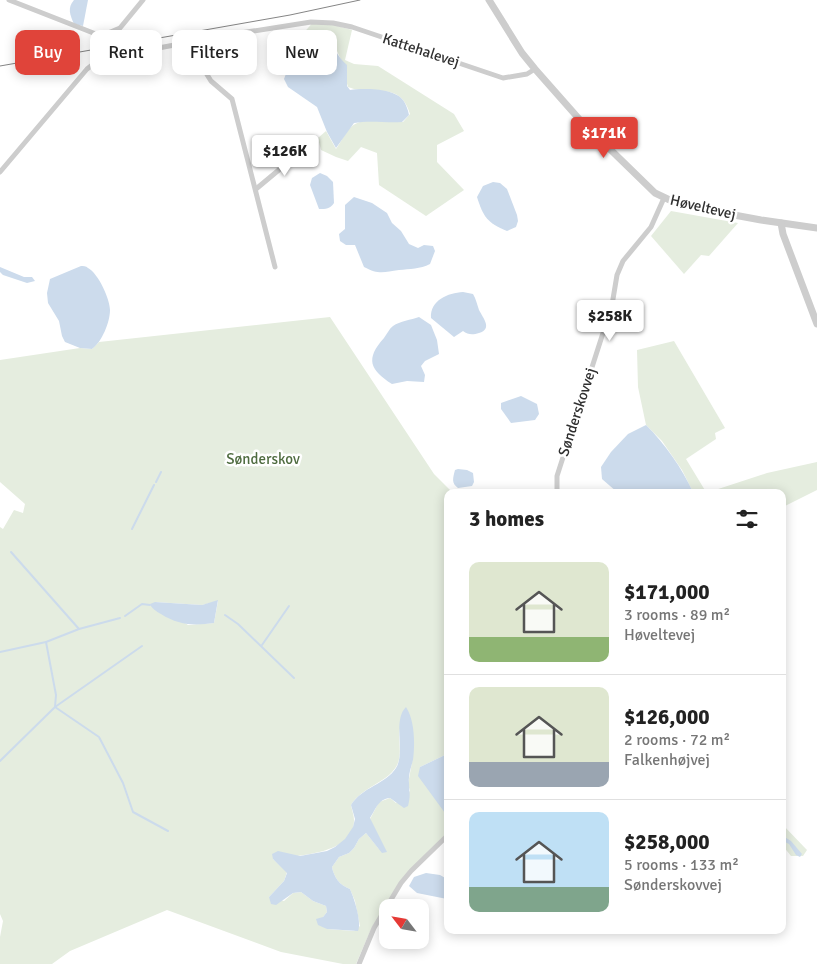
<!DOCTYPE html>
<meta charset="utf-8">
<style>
body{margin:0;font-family:Signika,sans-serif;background:#f6f6f6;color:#222;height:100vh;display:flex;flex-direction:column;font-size:19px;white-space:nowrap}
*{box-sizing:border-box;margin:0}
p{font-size:16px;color:#767676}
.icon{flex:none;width:28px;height:28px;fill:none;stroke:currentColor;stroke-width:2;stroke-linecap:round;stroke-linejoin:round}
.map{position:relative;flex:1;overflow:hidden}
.side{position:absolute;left:444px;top:489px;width:342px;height:445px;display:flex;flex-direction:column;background:#fff;border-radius:10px;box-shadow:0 2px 12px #0003}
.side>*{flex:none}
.hud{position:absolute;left:15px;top:30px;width:354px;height:45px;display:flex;gap:10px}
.needle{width:32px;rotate:301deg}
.fabs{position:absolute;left:379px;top:899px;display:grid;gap:10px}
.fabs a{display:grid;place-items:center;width:50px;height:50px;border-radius:10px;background:#fff;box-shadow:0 2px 12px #0003;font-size:25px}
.price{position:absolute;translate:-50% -42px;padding:0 11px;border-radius:5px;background:#fff;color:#222;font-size:16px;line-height:32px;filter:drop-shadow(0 1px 2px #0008)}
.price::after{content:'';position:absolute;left:50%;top:30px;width:15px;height:11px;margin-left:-8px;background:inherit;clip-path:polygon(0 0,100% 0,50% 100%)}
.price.on{background:#e0443a;color:#fff}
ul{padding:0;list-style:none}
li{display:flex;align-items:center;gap:15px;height:125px;padding:0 25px}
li+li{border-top:1px solid #e0e0e0}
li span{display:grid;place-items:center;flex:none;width:140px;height:100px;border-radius:10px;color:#555}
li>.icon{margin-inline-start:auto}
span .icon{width:60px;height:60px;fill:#fffc;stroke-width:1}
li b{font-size:21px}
h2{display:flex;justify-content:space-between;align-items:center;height:60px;padding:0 25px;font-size:21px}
.chip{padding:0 18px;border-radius:10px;background:#fff;box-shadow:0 2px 12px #0003;font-size:18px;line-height:45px}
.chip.on{background:#e0443a;color:#fff}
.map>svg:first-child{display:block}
.green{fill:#e5eddf;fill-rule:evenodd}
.water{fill:#ccdbec}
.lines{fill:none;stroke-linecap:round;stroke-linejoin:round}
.stream{stroke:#ccdbec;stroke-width:2}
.minor{stroke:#cdcdcd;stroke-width:5}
.tertiary{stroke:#cdcdcd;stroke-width:7}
.tram{stroke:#858585;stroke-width:1}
.labels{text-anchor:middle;stroke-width:5;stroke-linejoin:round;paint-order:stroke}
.street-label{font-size:15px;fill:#303030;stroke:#fff}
.park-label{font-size:15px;fill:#4e6b3f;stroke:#fff}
</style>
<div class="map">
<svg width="817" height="964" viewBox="0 0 817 964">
<rect width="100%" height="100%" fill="#fff"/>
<g class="green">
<path d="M 315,20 L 352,30 L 345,60 L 354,64 L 378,66 L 454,114 L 464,131 L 437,145 L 437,162 L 464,190 L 426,216 L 379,185 L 377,153 L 361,147 L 348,161 L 336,157 L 321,150 L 318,138 L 326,131 L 336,149 C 341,142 346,131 352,126 C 366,116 388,123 403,122 L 410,114 C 400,79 372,97 348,87 C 342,66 340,37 314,35 L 295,56 L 292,71 L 285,70 L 294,44 Z"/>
<polygon points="671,211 738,223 709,256 701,255 684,274 651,236"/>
<path d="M 330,317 L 434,474 L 452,492 L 448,492 L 447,749 L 445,755 L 420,767 L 442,807 L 447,814 L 447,833 L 416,865 L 372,927 L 356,964 L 343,964 L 281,952 L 167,910 L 70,951 L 52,964 L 0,964 L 0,937 L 3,921 L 0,914 L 0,527 L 3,529 L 14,510 L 23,513 L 25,504 L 0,482 L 0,360 L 80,348 L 92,349 L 99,342 ZM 218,601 L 214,623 L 188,625 L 155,602 L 202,605 ZM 401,725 L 413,734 L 413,757 L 408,784 L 410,791 L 396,803 L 390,798 L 379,802 L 370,819 L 379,849 L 366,833 L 359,839 L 354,848 L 349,853 L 339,857 L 332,867 C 334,877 339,885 350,889 L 355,901 L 360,926 L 354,931 L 327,929 L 323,917 L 327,912 L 326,906 L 313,901 L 301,892 L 293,893 L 284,901 L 269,897 L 284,881 L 287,872 L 273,859 C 297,855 354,855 354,820 C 354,816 352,810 351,805 C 362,787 386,783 396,767 C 404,754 396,738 401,725 Z"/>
<polygon points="674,341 725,428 715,433 716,439 686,459 706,492 693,492 682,470 662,441 646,425 638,387 637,350"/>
<polygon points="817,462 817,490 783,507 782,492 709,492 767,473"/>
<polygon points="782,824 807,850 803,856 791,856 783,846"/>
</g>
<g class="water">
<path d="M 74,0 L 88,0 L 83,26 L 74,24 C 70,15 67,8 74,0 Z"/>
<path d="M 322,35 C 335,45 336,56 347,65 L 347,86 L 350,90 C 364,88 394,88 403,100 C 406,104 408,110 409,115 L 402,122 C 385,123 370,120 354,123 L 336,148 L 327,132 L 317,107 L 288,87 L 284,79 L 287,71 L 292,65 L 294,56 L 300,46 L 306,41 Z"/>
<path d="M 320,173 L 327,176 L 333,182 L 334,203 C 330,209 326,209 319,209 L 310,185 L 312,178 Z"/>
<path d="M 493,182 L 500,183 L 507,189 L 517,215 L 518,221 L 516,227 L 507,231 C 487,223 483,216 477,197 L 483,186 Z"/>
<path d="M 354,197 L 372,203 L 387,213 L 392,223 L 401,231 L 409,244 L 418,248 L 424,245 L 433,246 L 435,251 L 430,264 C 420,269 410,269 399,270 C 384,272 379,275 364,267 L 355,245 L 346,245 L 340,241 L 339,234 L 345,229 L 345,205 Z"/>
<path d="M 81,266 C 83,266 86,266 88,268 C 98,273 110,299 110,310 C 110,322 102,342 92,349 L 80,348 L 65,342 L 62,336 L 59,321 L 48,303 L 47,293 L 50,279 Z"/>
<polygon points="0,267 24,277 32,277 35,281 27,283 3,275 0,272"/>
<path d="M 463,292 L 473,294 C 476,299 477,304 479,310 C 483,318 493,329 479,333 C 473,335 468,335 463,331 L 454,337 L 431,318 C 430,300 448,293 463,292 Z"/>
<path d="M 419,317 L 431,325 L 437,340 L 439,354 L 425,361 L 421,366 L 425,375 L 424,382 L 407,381 L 392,384 C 370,370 365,359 384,338 C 387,334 389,329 393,326 C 400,321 411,320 419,317 Z"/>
<polygon points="521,396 537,404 539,414 535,420 511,423 501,409 501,403"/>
<path d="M 646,425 C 666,445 681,467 693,492 L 617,492 L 602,479 L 601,467 L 611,452 L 628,434 Z"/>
<path d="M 458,469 L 467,470 L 473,473 L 474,482 L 472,486 L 458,488 C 451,483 453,478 455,470 Z"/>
<path d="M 218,600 L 214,623 C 194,626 178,625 161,614 C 156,611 152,609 150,604 L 155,602 L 202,605 Z"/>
<path d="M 406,707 C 415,721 415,744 413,760 C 411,767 408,776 409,783 C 409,793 411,794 408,806 L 404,808 L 390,798 C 378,799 376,809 370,818 L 387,852 L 382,853 L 366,833 L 359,839 L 354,848 L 349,853 L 339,857 L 332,867 C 334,877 339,885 350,889 C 354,898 362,922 358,931 L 327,929 L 318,925 L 316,919 L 323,917 L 327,912 L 326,906 L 313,901 L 301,892 L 293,893 L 276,905 L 271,904 L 269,897 L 284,881 L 287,873 L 273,859 L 272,854 L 278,851 L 300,856 L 327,851 L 335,847 L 345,839 L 353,827 L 355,819 L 351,805 C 362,787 386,784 396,768 C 406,752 392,721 406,707 Z"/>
<polygon points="447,749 447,814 445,813 418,776 420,767 445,755"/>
<polygon points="783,836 791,841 802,854 800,857 796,855 789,844 783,841"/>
<polygon points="426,873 440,875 447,879 447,899 417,893 409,886 414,877"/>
</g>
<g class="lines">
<g class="stream">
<polyline points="156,482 161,472"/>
<polyline points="132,529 154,485"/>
<polyline points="11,552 79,629"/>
<polyline points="225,615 238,624 294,678"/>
<polyline points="125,616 142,604 150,605"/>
<polyline points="120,618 79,629 46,642 56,695 55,707 99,737 123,783 133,812 168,831"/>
<polyline points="262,645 289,606"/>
<polyline points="0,652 46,642"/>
<polyline points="0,761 55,707 142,646"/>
</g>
<g class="minor">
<polyline points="9,0 101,36 120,28 143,0"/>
<polyline points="195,42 198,60 211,81 232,99 275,267"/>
<polyline points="0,172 87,69 96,62 105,58 228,35 311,22 333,23 352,27 503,78 527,74 535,69"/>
<polyline points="256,189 292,159 305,151"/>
<polyline points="557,492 557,476 612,305 617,275 623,261 651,227 664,198"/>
<polyline points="359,964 374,928 401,883 411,871 448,835"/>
</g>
<g class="tertiary">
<polyline points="489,0 522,53 535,69 580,120 655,193 676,203 691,207 761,220 817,228"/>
<polyline points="781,223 783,234 817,324"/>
</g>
<polyline class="tram" points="0,66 290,15 360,0"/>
</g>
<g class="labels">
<g class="street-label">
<text transform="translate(421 50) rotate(18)" y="5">Kattehalevej</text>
<text transform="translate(703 207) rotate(13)" y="5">Høveltevej</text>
<text transform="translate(577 412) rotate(-72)" y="5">Sønderskovvej</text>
</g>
<g class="park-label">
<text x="263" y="464">Sønderskov</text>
</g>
</g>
</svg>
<div class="fabs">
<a><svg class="needle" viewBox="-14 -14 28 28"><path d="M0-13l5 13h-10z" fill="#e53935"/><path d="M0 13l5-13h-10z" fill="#767676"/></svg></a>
</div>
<b class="price on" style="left:604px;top:159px">$171K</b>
<b class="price" style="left:285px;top:177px">$126K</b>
<b class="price" style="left:610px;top:342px">$258K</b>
<div class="hud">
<a class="chip on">Buy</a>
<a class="chip">Rent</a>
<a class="chip">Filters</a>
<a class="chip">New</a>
</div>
<section class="side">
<h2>3 homes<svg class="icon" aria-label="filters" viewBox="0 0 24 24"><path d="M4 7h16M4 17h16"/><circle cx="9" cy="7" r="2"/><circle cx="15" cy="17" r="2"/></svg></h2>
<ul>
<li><span style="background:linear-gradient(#dfe7d0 75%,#8fb573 0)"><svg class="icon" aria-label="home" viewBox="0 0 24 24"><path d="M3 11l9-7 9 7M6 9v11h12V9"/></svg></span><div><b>$171,000</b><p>3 rooms · 89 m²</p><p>Høveltevej</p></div></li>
<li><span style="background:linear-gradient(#dfe7d0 75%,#9aa5b1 0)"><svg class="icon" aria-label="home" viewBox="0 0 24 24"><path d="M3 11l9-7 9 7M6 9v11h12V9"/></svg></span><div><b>$126,000</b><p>2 rooms · 72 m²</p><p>Falkenhøjvej</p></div></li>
<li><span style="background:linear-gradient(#bfe0f5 75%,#7fa58c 0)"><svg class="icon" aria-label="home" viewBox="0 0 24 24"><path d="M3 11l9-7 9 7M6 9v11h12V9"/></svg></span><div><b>$258,000</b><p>5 rooms · 133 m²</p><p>Sønderskovvej</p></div></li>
</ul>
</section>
</div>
